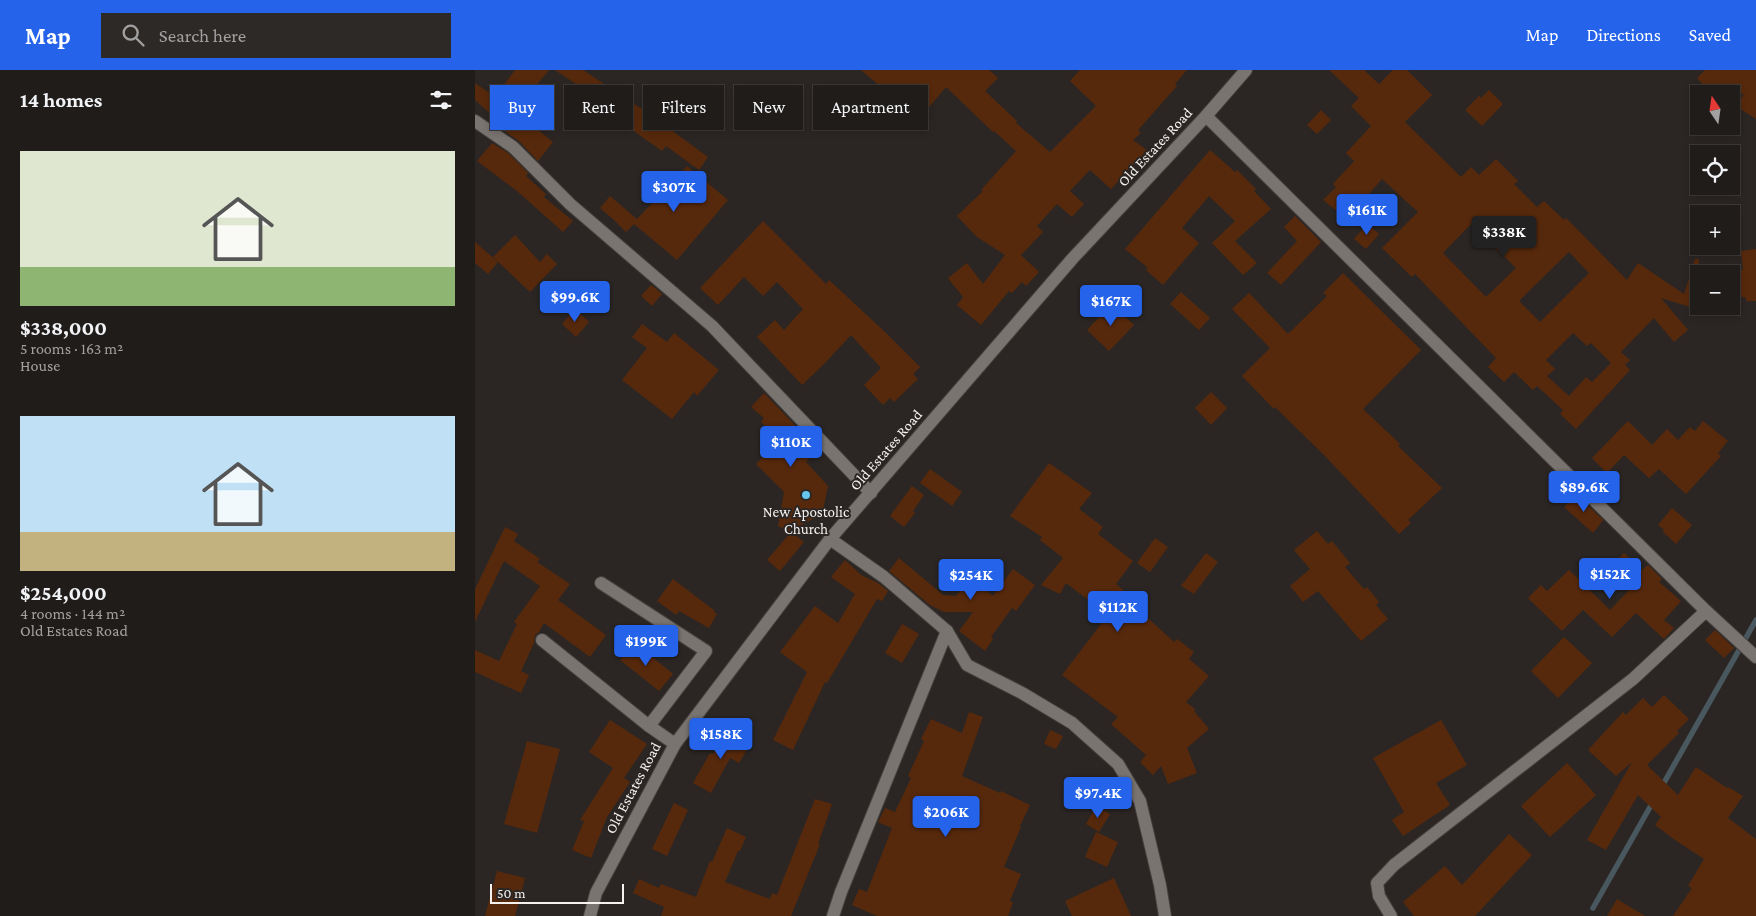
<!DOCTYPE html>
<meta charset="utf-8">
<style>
body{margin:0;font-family:"Crimson Pro",serif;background:#2d2927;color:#f1f3f6;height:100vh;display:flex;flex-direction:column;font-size:19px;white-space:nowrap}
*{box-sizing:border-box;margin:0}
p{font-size:16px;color:#a2a1a2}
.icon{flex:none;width:28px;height:28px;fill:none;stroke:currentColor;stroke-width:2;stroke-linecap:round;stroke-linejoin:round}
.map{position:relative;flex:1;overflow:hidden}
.panel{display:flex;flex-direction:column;background:#201c1a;width:475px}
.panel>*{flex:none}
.banner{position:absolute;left:15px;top:15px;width:475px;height:45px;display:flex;gap:10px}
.needle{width:32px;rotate:347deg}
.tools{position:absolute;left:1215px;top:15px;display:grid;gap:10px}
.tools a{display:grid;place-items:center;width:50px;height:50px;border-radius:0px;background:#201c1a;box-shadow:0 2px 8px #0003,0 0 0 1px #3d3a39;font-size:25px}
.scale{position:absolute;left:15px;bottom:12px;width:134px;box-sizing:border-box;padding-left:5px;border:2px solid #f4f1ef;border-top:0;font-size:14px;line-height:18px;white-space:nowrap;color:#f4f1ef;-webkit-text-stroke:4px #2b2623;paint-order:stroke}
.price{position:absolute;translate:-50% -42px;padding:0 11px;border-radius:5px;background:#2563eb;color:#fff;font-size:16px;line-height:32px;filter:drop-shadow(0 1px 2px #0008)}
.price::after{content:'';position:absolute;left:50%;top:30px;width:15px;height:11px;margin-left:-8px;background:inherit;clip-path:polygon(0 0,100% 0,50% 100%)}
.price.active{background:#222;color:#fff}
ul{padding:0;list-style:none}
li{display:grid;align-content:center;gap:10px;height:265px;padding:0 20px}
li span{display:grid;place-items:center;height:155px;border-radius:0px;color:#555}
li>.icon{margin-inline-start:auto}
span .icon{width:90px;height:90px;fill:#fffc;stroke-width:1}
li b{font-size:21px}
h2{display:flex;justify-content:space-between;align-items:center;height:60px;padding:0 20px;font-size:21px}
.tag{padding:0 18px;border-radius:0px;background:#201c1a;box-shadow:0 2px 8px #0003,0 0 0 1px #3d3a39;font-size:18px;line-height:45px}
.tag.active{background:#2563eb;color:#fff}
header{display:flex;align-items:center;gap:30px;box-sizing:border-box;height:70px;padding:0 25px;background:#2563eb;color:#fff}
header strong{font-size:24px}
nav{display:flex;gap:28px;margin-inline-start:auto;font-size:18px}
.search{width:350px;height:45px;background:#2d2927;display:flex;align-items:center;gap:12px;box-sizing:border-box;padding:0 18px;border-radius:0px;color:#a2a1a2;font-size:19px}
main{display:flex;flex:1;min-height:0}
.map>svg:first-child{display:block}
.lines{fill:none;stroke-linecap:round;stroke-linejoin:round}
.stream{stroke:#49585f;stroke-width:5.5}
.building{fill:#57290c;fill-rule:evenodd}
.minor-casing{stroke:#44413e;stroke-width:14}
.minor{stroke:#7a7471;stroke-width:12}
.poi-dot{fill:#65c5ee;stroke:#2b2623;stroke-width:2}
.labels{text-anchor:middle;stroke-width:4;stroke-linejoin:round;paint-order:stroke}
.street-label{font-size:15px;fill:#f4f1ef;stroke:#2b2623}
.poi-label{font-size:15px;fill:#f4f1ef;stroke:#2b2623}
</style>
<header>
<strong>Map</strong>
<div class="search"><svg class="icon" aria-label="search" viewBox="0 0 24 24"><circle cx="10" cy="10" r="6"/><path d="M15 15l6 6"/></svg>Search here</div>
<nav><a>Map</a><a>Directions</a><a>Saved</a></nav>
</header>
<main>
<section class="panel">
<h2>14 homes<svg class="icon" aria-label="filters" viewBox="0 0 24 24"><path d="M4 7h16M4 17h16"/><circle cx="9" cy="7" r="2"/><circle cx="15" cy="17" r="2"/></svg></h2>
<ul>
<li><span style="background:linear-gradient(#dfe7d0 75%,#8fb573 0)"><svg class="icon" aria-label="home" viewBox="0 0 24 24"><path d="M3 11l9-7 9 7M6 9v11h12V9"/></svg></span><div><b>$338,000</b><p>5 rooms · 163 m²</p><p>House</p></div></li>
<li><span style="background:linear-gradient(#bfe0f5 75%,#c2b280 0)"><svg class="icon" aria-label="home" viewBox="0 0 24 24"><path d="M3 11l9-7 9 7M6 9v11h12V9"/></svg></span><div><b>$254,000</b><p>4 rooms · 144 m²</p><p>Old Estates Road</p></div></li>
</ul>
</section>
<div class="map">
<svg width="1281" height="846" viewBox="0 0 1281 846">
<rect width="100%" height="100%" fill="#2b2623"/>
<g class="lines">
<g class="stream">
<polyline points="1186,718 1281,550"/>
<polyline points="1118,838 1179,730"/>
</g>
</g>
<g class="building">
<polygon points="40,0 74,0 40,41 78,72 63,91 44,71 28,60 30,57 0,30 0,13 20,27"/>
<polygon points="80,0 108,0 170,41 233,87 224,100 191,76 187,81 156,59 160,54"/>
<polygon points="386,0 514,0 523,8 510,21 542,51 541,53 575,82 621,36 595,11 605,0 712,0 700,14 702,16 663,60 666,63 658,70 672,80 636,119 615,100 595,121 609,134 597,147 582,134 562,156 568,162 546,185 564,202 551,216 547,212 537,223 534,221 506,255 482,235 488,227 473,208 492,193 508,214 530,185 502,167 482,146 508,121 506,120 541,81 519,61 518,62 471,17 444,49"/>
<path d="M 854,0 L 889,0 L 904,14 L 918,0 L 932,0 L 957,25 L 930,52 L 986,107 L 996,97 L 1004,105 L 1021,89 L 1043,111 L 1039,114 L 1062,137 L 1069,131 L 1089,150 L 1091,148 L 1152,210 L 1163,193 L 1209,224 L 1220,189 L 1224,189 L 1224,236 L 1229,238 L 1228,241 L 1186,228 L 1213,260 L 1199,272 L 1179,248 L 1146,282 L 1155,290 L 1150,295 L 1155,300 L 1101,359 L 1085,344 L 1088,340 L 1062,316 L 1058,320 L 1039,302 L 1029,312 L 1013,297 L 1021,288 L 940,204 L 937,207 L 907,178 L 943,142 L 907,109 L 872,149 L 848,130 L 861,117 L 858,114 L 879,91 L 871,83 L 896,56 L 876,36 L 884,28 ZM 995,155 L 997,155 L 1041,198 L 1011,227 L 968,183 ZM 1094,182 L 1114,203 L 1065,252 L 1044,231 ZM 1098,263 L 1112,276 L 1116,273 L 1136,293 L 1117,312 L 1111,307 L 1094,326 L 1072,306 L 1080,299 L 1071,290 Z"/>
<polygon points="1230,0 1281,0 1281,49 1261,36 1269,24 1236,24 1222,8"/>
<polygon points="1014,20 1028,34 1007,56 990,40 1004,26 1006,28"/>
<polygon points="846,40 856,50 842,64 832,55"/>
<polygon points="17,73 33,83 53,103 51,106 71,124 69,127 98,151 88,162 42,121 2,91"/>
<polygon points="735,80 760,102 762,100 781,119 779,121 796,139 760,171 782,193 768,205 737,173 760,151 734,126 707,158 724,173 688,215 671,200 673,198 650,179"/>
<polygon points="212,96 253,130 202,190 159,154 151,162 139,150 125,138 135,126 162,149"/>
<polygon points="820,146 846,172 806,215 792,203 822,171 809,157"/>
<polygon points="288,151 351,214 354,210 410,262 445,297 438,304 443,309 419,332 415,328 408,335 389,315 406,298 376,265 350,293 327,315 282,267 300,250 309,260 328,239 302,212 288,226 269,207 243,235 225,218"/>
<polygon points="892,154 904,164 891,179 879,169"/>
<polygon points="40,165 65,192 72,184 82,194 55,222 18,187"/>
<polygon points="0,172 23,192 13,204 0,193"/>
<polygon points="1281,179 1281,231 1271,231 1271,228 1256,224 1256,196 1268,200 1266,181"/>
<polygon points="868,203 946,280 888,339 925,374 923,376 967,418 933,450 936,453 924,464 850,386 800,337 799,339 767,306 795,278 757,239 774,223 812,263 814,263 852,226 848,223"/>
<polygon points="176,215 187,224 177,236 166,226"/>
<polygon points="706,222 735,248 724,260 695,234"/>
<polygon points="637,234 659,255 634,281 612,260"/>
<polygon points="100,239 114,252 101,267 87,254"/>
<polygon points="167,254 192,272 199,263 244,300 222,326 219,322 197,349 147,310 172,278 157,267"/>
<polygon points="736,322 752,338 736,355 720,338"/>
<polygon points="289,323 341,377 333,385 335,388 331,392 353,416 347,445 313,461 303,456 309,422 281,394 305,370 286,352 289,348 276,337"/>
<polygon points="1153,351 1177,375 1192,359 1203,370 1215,357 1220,361 1228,351 1253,371 1243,383 1246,386 1211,424 1184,399 1174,408 1149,385 1132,403 1117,388"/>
<polygon points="574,393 617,423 604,439 628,457 623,464 658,491 641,514 667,536 664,540 699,572 702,569 719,582 714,589 734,606 711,632 720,639 719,641 734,659 712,678 722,703 693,714 686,696 678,705 665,692 671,685 636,654 643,647 587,605 633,545 591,513 585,524 566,515 588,488 565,470 567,467 535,446"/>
<polygon points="455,399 487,422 477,436 445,413"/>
<polygon points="437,416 449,425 438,441 440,443 429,457 415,446"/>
<polygon points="1101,424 1128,450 1118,463 1089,437"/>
<polygon points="1197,438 1217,455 1201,474 1188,462 1189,460 1183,455"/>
<polygon points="30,457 43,464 39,471 65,489 62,492 95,514 83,530 131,565 115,587 69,553 64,562 60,565 59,573 46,601 54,605 46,623 0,602 0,580 24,591 42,554 39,552 65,516 29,491 0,552 0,519"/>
<polygon points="842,461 853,474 857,471 875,493 870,497 889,519 892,517 904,532 901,535 913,549 886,571 843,521 828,532 815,516 835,499 819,480"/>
<polygon points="316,462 329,472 305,501 292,490"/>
<polygon points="680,468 693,477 675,502 662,493"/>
<polygon points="731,483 743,492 719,524 706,516"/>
<polygon points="1149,483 1167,500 1173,495 1187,509 1184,512 1206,531 1189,550 1199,558 1189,569 1161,543 1137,567 1108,540 1087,561 1053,528 1066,515 1072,521 1094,500 1135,540 1155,519 1134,498"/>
<polygon points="424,488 468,525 481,526 495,508 518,526 538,499 560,515 541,541 537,538 516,567 518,569 510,581 484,561 498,542 469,542 455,535 414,501"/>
<polygon points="370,490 386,505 403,513 413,521 407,531 402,529 352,613 350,612 318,680 298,670 332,602 305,582 340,536 363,553 380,524 356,507"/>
<polygon points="198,509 240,541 239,542 242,544 234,558 204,541 201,545 182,531"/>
<polygon points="427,554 444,564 427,593 410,583"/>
<polygon points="1240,560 1259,578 1249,588 1230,570"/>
<polygon points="1089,567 1117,593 1083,628 1056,601"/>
<polygon points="159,572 198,604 184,621 145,590"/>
<polygon points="1189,625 1214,649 1202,661 1204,663 1172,695 1203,725 1221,697 1252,718 1253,717 1268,726 1253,748 1281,769 1281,846 1198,846 1217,818 1213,816 1229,789 1200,770 1180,755 1186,747 1163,725 1131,780 1112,770 1157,692 1141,706 1113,680 1148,642 1151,645 1168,628 1177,637"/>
<polygon points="494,642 508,647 487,706 525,723 526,721 555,735 545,756 546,757 529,797 546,804 535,831 538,833 533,846 402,846 377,835 384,819 392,822 417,758 403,752 410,738 420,742 436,708 433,706 449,671 446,669 456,649 487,663"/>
<polygon points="135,650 172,674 149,708 155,712 132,747 116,788 97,780 109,751 105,750 138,698 114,682"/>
<polygon points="966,650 992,695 961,713 975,735 928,766 917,750 929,742 898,688"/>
<polygon points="252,660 276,673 264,693 255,688 236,723 218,713 235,683 238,684"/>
<polygon points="575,660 588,666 581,679 569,674"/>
<polygon points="52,671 85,679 62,763 29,754"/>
<polygon points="1092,693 1121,725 1075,767 1046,736"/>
<polygon points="340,729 357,734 343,774 345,774 316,846 186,846 189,837 158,823 164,809 184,818 186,814 221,827 235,791 237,792 252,758 271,767 265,781 263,781 250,812 295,829 297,823 302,825"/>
<polygon points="199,733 213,740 192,786 177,779"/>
<polygon points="621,736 635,744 624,762 611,754"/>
<polygon points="621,762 643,772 632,797 610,787"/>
<polygon points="1034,764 1057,785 1000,846 939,846 928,832 970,796 987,815"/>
<polygon points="22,801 50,808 40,846 10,846"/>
<polygon points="639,808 656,846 597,846 590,831"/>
<polygon points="1142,829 1170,846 1132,846"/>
</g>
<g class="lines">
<defs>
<g id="minor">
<polyline points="731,46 1231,541 1281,587"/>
<polyline points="0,51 38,77 95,134 237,256 396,423"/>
<polyline points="355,469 409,507 472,561 492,595 547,623 597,653 643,694 665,731 685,815 690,846"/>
<polyline points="126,513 231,581 174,656"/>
<polyline points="67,570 174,656 200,674"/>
<polyline points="115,846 121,823 200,674 355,469 598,188 731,46 771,0"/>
<polyline points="358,846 366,822 472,561"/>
<polyline points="916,846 904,826 902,813 919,795 1158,609 1231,541"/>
</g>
</defs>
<use href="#minor" class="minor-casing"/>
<use href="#minor" class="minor"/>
</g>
<circle class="poi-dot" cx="331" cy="425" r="5"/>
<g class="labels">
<g class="street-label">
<text transform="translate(680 77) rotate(-47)" y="5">Old Estates Road</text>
<text transform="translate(411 380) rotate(-49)" y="5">Old Estates Road</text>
<text transform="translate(158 718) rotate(-62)" y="5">Old Estates Road</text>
</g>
<g class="poi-label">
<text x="331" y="447">New Apostolic<tspan x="331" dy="17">Church</tspan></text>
</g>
</g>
</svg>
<div class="tools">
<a><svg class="needle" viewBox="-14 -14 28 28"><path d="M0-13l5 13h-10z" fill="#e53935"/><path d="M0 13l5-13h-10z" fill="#a2a1a2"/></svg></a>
<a><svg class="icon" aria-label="locate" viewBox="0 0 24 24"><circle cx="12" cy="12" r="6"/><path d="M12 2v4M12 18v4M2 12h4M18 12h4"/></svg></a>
<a>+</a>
<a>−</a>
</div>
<div class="scale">50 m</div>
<b class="price" style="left:199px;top:143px">$307K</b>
<b class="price" style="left:892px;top:166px">$161K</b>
<b class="price active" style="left:1029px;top:188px">$338K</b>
<b class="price" style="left:100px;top:253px">$99.6K</b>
<b class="price" style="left:636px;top:257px">$167K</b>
<b class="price" style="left:316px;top:398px">$110K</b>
<b class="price" style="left:1109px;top:443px">$89.6K</b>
<b class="price" style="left:1135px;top:530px">$152K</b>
<b class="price" style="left:496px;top:531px">$254K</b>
<b class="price" style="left:643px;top:563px">$112K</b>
<b class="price" style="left:171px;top:597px">$199K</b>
<b class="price" style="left:246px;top:690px">$158K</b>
<b class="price" style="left:623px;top:749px">$97.4K</b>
<b class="price" style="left:471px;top:768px">$206K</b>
<div class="banner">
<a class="tag active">Buy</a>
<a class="tag">Rent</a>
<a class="tag">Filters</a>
<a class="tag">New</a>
<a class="tag">Apartment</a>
</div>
</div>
</main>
